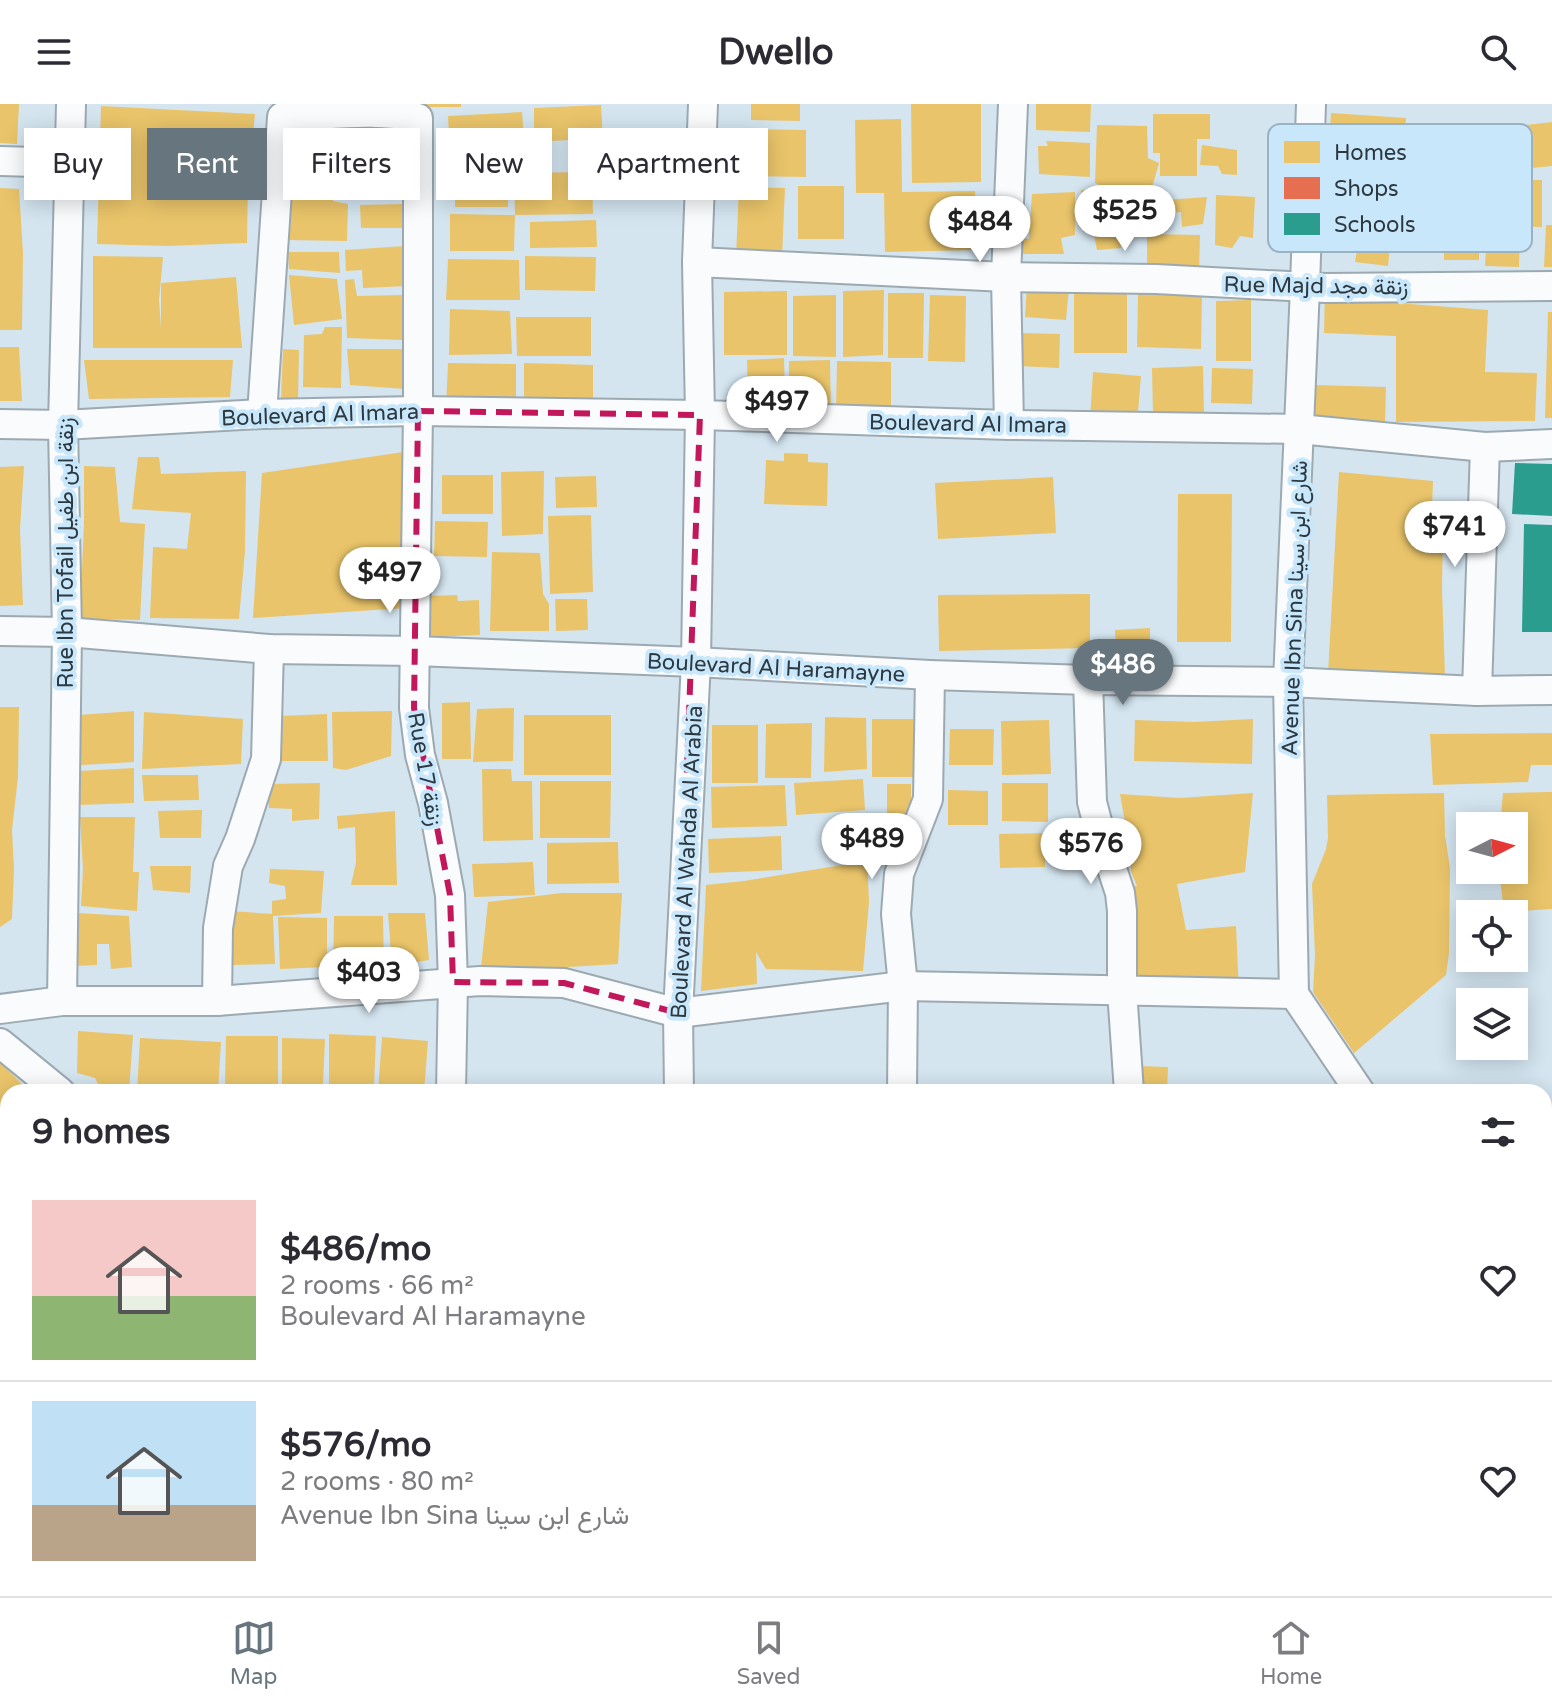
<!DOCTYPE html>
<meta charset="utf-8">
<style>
body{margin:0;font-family:"Varela Round",Vazirmatn,sans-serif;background:#f2f2f3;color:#2b2b33;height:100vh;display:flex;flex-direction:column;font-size:30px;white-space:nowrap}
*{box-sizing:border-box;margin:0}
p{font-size:26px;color:#7c7c81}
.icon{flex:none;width:44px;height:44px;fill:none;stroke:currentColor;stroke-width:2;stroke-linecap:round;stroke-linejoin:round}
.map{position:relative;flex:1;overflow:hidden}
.side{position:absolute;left:0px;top:980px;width:1552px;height:512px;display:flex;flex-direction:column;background:#fff;border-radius:24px 24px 0 0;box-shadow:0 4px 20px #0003}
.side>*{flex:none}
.hud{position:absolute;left:24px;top:24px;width:800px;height:72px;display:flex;gap:16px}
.needle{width:52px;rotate:84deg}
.fabs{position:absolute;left:1456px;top:708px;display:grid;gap:16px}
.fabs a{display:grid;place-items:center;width:72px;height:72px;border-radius:0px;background:#fff;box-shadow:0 4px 20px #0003;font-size:40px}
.price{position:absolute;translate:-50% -68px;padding:0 18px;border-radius:28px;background:#fff;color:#222;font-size:26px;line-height:52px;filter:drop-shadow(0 2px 4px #0008)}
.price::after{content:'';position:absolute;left:50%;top:48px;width:24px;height:18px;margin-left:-12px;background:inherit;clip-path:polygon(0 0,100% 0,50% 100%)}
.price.active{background:#67757e;color:#fff}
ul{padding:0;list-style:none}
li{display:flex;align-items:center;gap:24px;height:200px;padding:0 32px}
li+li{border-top:2px solid #e1e1e2}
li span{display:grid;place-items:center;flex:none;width:224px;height:160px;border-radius:0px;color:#555}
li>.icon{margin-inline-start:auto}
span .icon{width:96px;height:96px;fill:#fffc;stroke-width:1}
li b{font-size:34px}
h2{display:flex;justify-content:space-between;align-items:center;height:96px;padding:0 32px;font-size:34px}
.chip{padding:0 28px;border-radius:0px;background:#fff;box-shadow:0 4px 20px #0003;font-size:28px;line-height:72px}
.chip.active{background:#67757e;color:#fff}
header{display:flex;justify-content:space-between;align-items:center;height:104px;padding:0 32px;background:#fff;font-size:36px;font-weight:800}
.menu{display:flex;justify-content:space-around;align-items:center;height:112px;border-top:2px solid #e1e1e2;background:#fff;font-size:22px;color:#7c7c81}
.menu a{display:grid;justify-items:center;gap:4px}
.menu .active{color:#67757e}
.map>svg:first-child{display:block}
.homes{fill:#e9c46a}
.shops{fill:#e76f51}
.schools{fill:#2a9d8f}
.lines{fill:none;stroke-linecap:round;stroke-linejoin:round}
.lane-casing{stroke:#9ca9b1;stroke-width:18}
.street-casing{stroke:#9ca9b1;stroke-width:32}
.lane{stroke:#f9fbfd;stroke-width:14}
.street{stroke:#f9fbfd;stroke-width:28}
.marked{fill:none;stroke:#c2185b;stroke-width:6;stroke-dasharray:16 10;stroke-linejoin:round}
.labels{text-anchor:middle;stroke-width:8;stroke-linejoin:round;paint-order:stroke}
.street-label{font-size:22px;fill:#2d3940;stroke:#c9e7fb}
.key{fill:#c9e7fb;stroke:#9ab3c3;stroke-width:2}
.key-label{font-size:22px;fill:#2d3940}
</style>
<header><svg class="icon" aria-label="menu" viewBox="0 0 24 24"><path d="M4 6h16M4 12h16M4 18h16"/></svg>Dwello<svg class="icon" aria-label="search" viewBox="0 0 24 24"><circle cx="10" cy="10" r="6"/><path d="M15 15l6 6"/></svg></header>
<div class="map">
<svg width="1552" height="1492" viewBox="0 0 1552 1492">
<rect width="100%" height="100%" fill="#d4e5f0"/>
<g class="homes">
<polygon points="0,0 19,0 17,40 0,39"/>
<rect x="418" y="0" width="43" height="3"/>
<polygon points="751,0 800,0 800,17 751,16"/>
<polygon points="911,0 981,0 981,78 912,79"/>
<polygon points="1036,0 1091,0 1090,28 1036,26"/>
<polygon points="601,1 603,34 534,38 534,4"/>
<polygon points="101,2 255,10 248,75 247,139 167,142 97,140"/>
<polygon points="522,8 525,48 450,53 448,12"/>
<polygon points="1331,9 1406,14 1402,67 1328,62"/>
<polygon points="1153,10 1210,10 1210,35 1197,35 1197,72 1160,72 1160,49 1153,49"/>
<polygon points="901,15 902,88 975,87 977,146 885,148 884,89 856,89 855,16"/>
<polygon points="1552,18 1552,62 1521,65 1517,22"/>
<polygon points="1097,21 1147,22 1148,54 1159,59 1152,84 1127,84 1116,90 1095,79"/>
<polygon points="752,25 806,26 806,73 751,72"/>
<polygon points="1046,37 1090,39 1090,73 1039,70 1038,42 1048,42"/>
<polygon points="1202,41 1237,46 1237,71 1222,70 1218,62 1200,61"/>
<polygon points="311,45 312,64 322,69 323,79 334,84 333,97 348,100 347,137 286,136 288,47"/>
<polygon points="349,47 402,47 404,87 388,91 386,85 348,87"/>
<polygon points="509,55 508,103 455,103 455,57"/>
<polygon points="592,68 593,110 515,111 514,147 450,147 450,110 515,111 514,69"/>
<polygon points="1325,72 1397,73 1388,162 1355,158 1357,146 1325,143"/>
<polygon points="1514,76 1542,76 1542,123 1513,122"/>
<rect x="798" y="82" width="46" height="53"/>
<polygon points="739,83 785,84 782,153 736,152"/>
<polygon points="0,84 19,85 23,149 22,226 0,226"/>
<polygon points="1081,86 1116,90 1121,144 1097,146 1093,125 1081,125"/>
<polygon points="1075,88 1075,131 1061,134 1064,150 1020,150 1019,134 1029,135 1032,90"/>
<polygon points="1443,89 1456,89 1456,97 1479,97 1479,156 1444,156"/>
<polygon points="1216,91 1255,93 1253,134 1240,132 1232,144 1215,141"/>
<polygon points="406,92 414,124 361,124 360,101 402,100"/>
<polygon points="1207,93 1203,120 1182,123 1181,108 1163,110 1165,96"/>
<polygon points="596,116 597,143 530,144 530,118"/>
<polygon points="1546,121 1552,121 1552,163 1544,163"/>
<polygon points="1487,129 1520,130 1519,163 1485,162"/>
<polygon points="1147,130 1200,131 1199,168 1147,167"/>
<polygon points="405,142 408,182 363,184 362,166 346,167 345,146"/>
<polygon points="288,148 339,148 340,169 289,165"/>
<polygon points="93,152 163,153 159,196 161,224 161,179 236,173 242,244 93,244"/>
<polygon points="525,152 596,153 595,187 525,186"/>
<polygon points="448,155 519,156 520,196 446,196"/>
<polygon points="289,171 337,175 342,215 294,221"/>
<polygon points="354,175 357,192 403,191 403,236 347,234 345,176"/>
<polygon points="1027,181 1069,184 1066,216 1025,213"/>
<polygon points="1325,184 1399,186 1397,199 1488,206 1485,268 1537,269 1535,317 1396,318 1396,232 1324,229"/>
<polygon points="884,186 883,251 843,253 843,187"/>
<polygon points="787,187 787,251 724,251 724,188"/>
<polygon points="888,189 924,189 923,254 888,254"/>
<rect x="1074" y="190" width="53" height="59"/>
<polygon points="1138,190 1202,191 1201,245 1137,243"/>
<polygon points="836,191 836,253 793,252 793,192"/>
<polygon points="930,191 966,192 965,258 928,257"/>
<polygon points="1251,196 1251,257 1216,257 1216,197"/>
<polygon points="450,205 510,207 512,250 449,251"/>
<polygon points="1548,208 1552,208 1552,314 1545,314"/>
<polygon points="516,213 591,213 591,252 517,252"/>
<polygon points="325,223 342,223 341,284 303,283 304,231 322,230"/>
<polygon points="1019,229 1060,230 1059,264 1018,262"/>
<polygon points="0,243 19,243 22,297 0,297"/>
<polygon points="283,245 299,246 298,297 281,296"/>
<polygon points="347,245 405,245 405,285 350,281"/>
<polygon points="784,254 785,294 748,295 747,256"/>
<polygon points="84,256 233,256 230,293 89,295"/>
<polygon points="830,256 831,308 789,308 789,257"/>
<polygon points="837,257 891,258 891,305 836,305"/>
<polygon points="448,259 516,260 516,306 446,304"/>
<polygon points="524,259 593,261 593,303 524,302"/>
<polygon points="1203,262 1204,310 1153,311 1152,264"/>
<polygon points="1212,264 1253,265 1252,300 1211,299"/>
<polygon points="1093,268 1141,272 1137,319 1090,315"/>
<polygon points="1315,281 1386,283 1385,320 1313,318"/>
<polygon points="410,347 405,504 253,514 262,369"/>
<polygon points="784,349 808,350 808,358 828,359 827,402 764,400 766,356 784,357"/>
<polygon points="138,353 159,353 161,370 246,367 245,447 239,515 150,514 153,443 187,445 191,409 132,405"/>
<polygon points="24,362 20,425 23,501 0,502 0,363"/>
<polygon points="84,362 115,363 120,418 145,420 140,516 80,515 84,417"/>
<polygon points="544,367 543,430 502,432 501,368"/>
<polygon points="1339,368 1433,377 1431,433 1443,431 1442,484 1445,572 1328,570"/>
<rect x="442" y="371" width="51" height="39"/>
<polygon points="596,372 597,403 556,404 555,373"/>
<polygon points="1053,373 1056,429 938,435 935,379"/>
<polygon points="1178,390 1232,390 1231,538 1177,538"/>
<polygon points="591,411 593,488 550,490 548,412"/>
<polygon points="435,417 488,418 487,453 434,452"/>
<polygon points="492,448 540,449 543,490 549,500 549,527 490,527"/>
<polygon points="1090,490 1090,544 939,547 938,491"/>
<polygon points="457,491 458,497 479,496 480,531 428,533 426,492"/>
<polygon points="555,495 587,495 588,526 556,527"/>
<polygon points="1150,524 1150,545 1116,546 1115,526"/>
<polygon points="470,598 471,655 442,655 442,599"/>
<polygon points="0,603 19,603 18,673 12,726 14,766 12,815 0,823"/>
<polygon points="514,604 513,657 473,658 477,605"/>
<polygon points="134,607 134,658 81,661 79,611"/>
<polygon points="392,607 391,652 346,666 333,664 332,608"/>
<polygon points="144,608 243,615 241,660 142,665"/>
<polygon points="327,610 328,657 279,657 280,612"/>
<rect x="524" y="611" width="87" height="60"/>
<polygon points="825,613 866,614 867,665 824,668"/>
<rect x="872" y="615" width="41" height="58"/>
<polygon points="1253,615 1252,660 1134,657 1135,616 1194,618"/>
<polygon points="1049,616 1051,670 1002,671 1001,617"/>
<polygon points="812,619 811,674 765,674 766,620"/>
<rect x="712" y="621" width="46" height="58"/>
<polygon points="950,625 994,625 993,661 949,661"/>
<polygon points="1552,629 1552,661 1531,661 1528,678 1433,681 1430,630"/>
<polygon points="134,664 134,699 78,701 79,667"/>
<polygon points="482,665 511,665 512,677 532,677 533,736 483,737"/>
<polygon points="142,671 198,671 199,696 144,697"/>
<polygon points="863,675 865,706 796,711 794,679"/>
<polygon points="540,677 611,677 610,734 540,734"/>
<polygon points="320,679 319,715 292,717 292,705 269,704 268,680"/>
<polygon points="1002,679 1048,679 1048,718 1002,717"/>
<rect x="887" y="680" width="24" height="35"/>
<polygon points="785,681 787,722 712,724 711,683"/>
<polygon points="948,686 988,687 988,721 948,721"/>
<polygon points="1552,688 1552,805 1504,808 1499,766 1514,766 1514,722 1500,722 1503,689"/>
<polygon points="1253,689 1245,768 1177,780 1186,826 1236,822 1239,888 1122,886 1127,782 1137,782 1131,768 1129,741 1120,690 1180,694"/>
<polygon points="1444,689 1445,731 1450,764 1449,849 1446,871 1354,949 1313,888 1315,851 1312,780 1326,745 1328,734 1327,691"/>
<polygon points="202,706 201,734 160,734 158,707"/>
<polygon points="395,707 397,781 351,781 356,758 355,723 338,725 337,712"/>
<polygon points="80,713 135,713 133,768 139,768 137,807 81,802 83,765"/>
<polygon points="1045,729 1045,763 1000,764 999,730"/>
<polygon points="781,732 782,766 709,769 708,735"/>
<polygon points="618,738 619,779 547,780 547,739"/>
<polygon points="867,757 869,798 863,867 766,865 756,848 757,880 701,887 706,781 744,777"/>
<polygon points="533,758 535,791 474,793 472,760"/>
<polygon points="150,762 191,762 190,789 153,786"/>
<polygon points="270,765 324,767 321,809 273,812 275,860 229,861 230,807 272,810 272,797 286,795 285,782 269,779"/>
<polygon points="562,789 622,789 618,860 568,863 564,875 480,873 488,798"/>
<polygon points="77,809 129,812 132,863 111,865 109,840 97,840 97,861 75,862"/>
<polygon points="388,809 425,809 429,856 392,862"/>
<polygon points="334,812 383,812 384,864 333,866"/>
<polygon points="278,813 327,814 327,863 280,865"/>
<polygon points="78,927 133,931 129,988 102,988 95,974 77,969"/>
<polygon points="329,930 376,932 374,983 329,982"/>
<polygon points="226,932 278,932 278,980 225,980"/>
<polygon points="382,933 428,937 424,988 378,988"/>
<polygon points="140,934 221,938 218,988 137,988"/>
<polygon points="282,934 325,935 323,981 282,980"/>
<polygon points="0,958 22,980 15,988 8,988 8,996 0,1005"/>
<polygon points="1139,962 1168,963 1167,988 1138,988"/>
<polygon points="8,1008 8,1063 0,1055 0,1017"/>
<polygon points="8,1080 8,1168 0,1161 0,1089"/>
<polygon points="1544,1341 1552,1343 1552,1492 1473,1492 1475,1484 1544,1484"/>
<polygon points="350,1484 427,1484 415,1492 357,1492"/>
<polygon points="556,1484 605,1484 606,1492 560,1492"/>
</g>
<polygon class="shops" points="704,1484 837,1484 837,1492 706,1492"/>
<g class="schools">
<polygon points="1515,359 1552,360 1552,412 1512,410"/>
<polygon points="1524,420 1552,421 1552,528 1522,528"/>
</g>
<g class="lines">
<defs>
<polyline id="lane" points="1455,1492 1457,1484"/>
<g id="street">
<polyline points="1311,0 1305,183 1288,578 1294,890 1360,988"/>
<polyline points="0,57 70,59"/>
<polyline points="697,158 1006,173 1156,175 1325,184 1552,182"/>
<path d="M 262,310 L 282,13 C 294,16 303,12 314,11 C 348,9 385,6 418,14 L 418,307 L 414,604 L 420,651 L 433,699 L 450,791 L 453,878 L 451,988"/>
<polyline points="0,320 63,321 262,310 418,307 700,311 1009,321 1299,325 1485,343 1552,340"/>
<polyline points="1009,321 1006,173 1013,0"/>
<polyline points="0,527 67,528 269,545 415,547 696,558 930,571 1088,576 1288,578 1477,587 1552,586"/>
<polyline points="1088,576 1092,698 1099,725 1120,789 1122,807 1122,886 1129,988"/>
<polyline points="1477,587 1485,343"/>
<polyline points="62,897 67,528 63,321 71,0"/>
<polyline points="217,897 218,824 228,762 240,735 266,655 269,545"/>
<polyline points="0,905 62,897 217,897 480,877 564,879 678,909 903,882 1294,890"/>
<polyline points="0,939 60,988"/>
<polyline points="679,988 678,909 696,558 700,311 697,158 703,0"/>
<polyline points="902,988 903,882 896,810 899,770 928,695 930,571"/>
<polyline points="1544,1033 1552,1025"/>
<polyline points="0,1214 8,1221"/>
<polyline points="1544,1230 1552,1239"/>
<polyline points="1544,1315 1552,1310"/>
<polyline points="314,1484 324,1492"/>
<polyline points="1027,1484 1033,1492"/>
<polyline points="673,1492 675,1484"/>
<polyline points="1323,1492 1332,1484"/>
</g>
</defs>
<use href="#lane" class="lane-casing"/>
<use href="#street" class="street-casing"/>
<use href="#lane" class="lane"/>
<use href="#street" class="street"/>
</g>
<path class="marked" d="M 418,307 L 700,311 L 678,909 L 564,879 L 453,878 L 450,791 L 414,604 Z"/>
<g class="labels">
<g class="street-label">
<text transform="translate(1316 181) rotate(1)" y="8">Rue Majd زنقة مجد</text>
<text transform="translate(320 310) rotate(-2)" y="8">Boulevard Al Imara</text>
<text transform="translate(968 319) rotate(1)" y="8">Boulevard Al Imara</text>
<text transform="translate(65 449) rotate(-90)" y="8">Rue Ibn Tofail زنقة ابن طفيل</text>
<text transform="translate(1294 504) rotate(-88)" y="8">Avenue Ibn Sina شارع ابن سينا</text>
<text transform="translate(776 563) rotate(3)" y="8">Boulevard Al Haramayne</text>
<text transform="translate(426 665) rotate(80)" y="8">Rue 17 زنقة</text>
<text transform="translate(686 758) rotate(-87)" y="8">Boulevard Al Wahda Al Arabia</text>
</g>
</g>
<rect x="1268" y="20" width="264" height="128" rx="12" class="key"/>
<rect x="1284" y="37" width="36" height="22" fill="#e9c46a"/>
<rect x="1284" y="73" width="36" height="22" fill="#e76f51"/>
<rect x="1284" y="109" width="36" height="22" fill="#2a9d8f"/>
<g class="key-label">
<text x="1334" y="56">Homes</text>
<text x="1334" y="92">Shops</text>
<text x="1334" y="128">Schools</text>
</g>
</svg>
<div class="fabs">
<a><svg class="needle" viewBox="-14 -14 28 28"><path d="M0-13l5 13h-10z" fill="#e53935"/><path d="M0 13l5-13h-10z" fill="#7c7c81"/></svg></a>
<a><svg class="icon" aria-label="locate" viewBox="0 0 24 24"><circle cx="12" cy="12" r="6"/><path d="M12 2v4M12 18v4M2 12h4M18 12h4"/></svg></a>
<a><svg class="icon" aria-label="layers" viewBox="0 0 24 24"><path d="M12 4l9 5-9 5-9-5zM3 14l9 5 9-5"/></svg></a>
</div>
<b class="price" style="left:1125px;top:149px">$525</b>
<b class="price" style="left:980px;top:160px">$484</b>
<b class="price" style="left:777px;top:340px">$497</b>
<b class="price" style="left:1455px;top:465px">$741</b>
<b class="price" style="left:390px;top:511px">$497</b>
<b class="price active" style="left:1123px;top:603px">$486</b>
<b class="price" style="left:872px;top:777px">$489</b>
<b class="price" style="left:1091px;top:782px">$576</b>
<b class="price" style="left:369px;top:911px">$403</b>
<div class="hud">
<a class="chip">Buy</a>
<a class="chip active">Rent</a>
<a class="chip">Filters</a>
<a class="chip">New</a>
<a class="chip">Apartment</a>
</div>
<section class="side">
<h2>9 homes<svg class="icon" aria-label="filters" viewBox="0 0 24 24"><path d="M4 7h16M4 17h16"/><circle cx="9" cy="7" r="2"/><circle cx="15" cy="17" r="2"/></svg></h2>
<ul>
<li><span style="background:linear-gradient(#f6c9c9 60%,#8fb573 0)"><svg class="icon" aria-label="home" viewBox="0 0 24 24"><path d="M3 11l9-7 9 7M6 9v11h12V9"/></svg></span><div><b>$486/mo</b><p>2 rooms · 66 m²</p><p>Boulevard Al Haramayne</p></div><svg class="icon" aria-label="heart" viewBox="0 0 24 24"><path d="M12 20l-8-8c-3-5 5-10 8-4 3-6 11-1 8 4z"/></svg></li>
<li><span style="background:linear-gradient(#bfe0f5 65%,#b9a48a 0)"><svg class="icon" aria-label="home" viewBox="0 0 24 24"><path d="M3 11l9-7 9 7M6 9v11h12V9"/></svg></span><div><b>$576/mo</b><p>2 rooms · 80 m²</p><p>Avenue Ibn Sina شارع ابن سينا</p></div><svg class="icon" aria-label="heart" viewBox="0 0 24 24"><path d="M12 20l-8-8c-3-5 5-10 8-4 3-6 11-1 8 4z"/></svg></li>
</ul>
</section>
</div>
<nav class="menu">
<a class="active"><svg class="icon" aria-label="map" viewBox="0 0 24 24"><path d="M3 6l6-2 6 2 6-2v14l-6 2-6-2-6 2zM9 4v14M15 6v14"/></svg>Map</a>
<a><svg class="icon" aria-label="saved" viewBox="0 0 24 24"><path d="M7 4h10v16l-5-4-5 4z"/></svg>Saved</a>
<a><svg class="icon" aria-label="home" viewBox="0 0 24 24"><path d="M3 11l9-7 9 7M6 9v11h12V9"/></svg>Home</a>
</nav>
